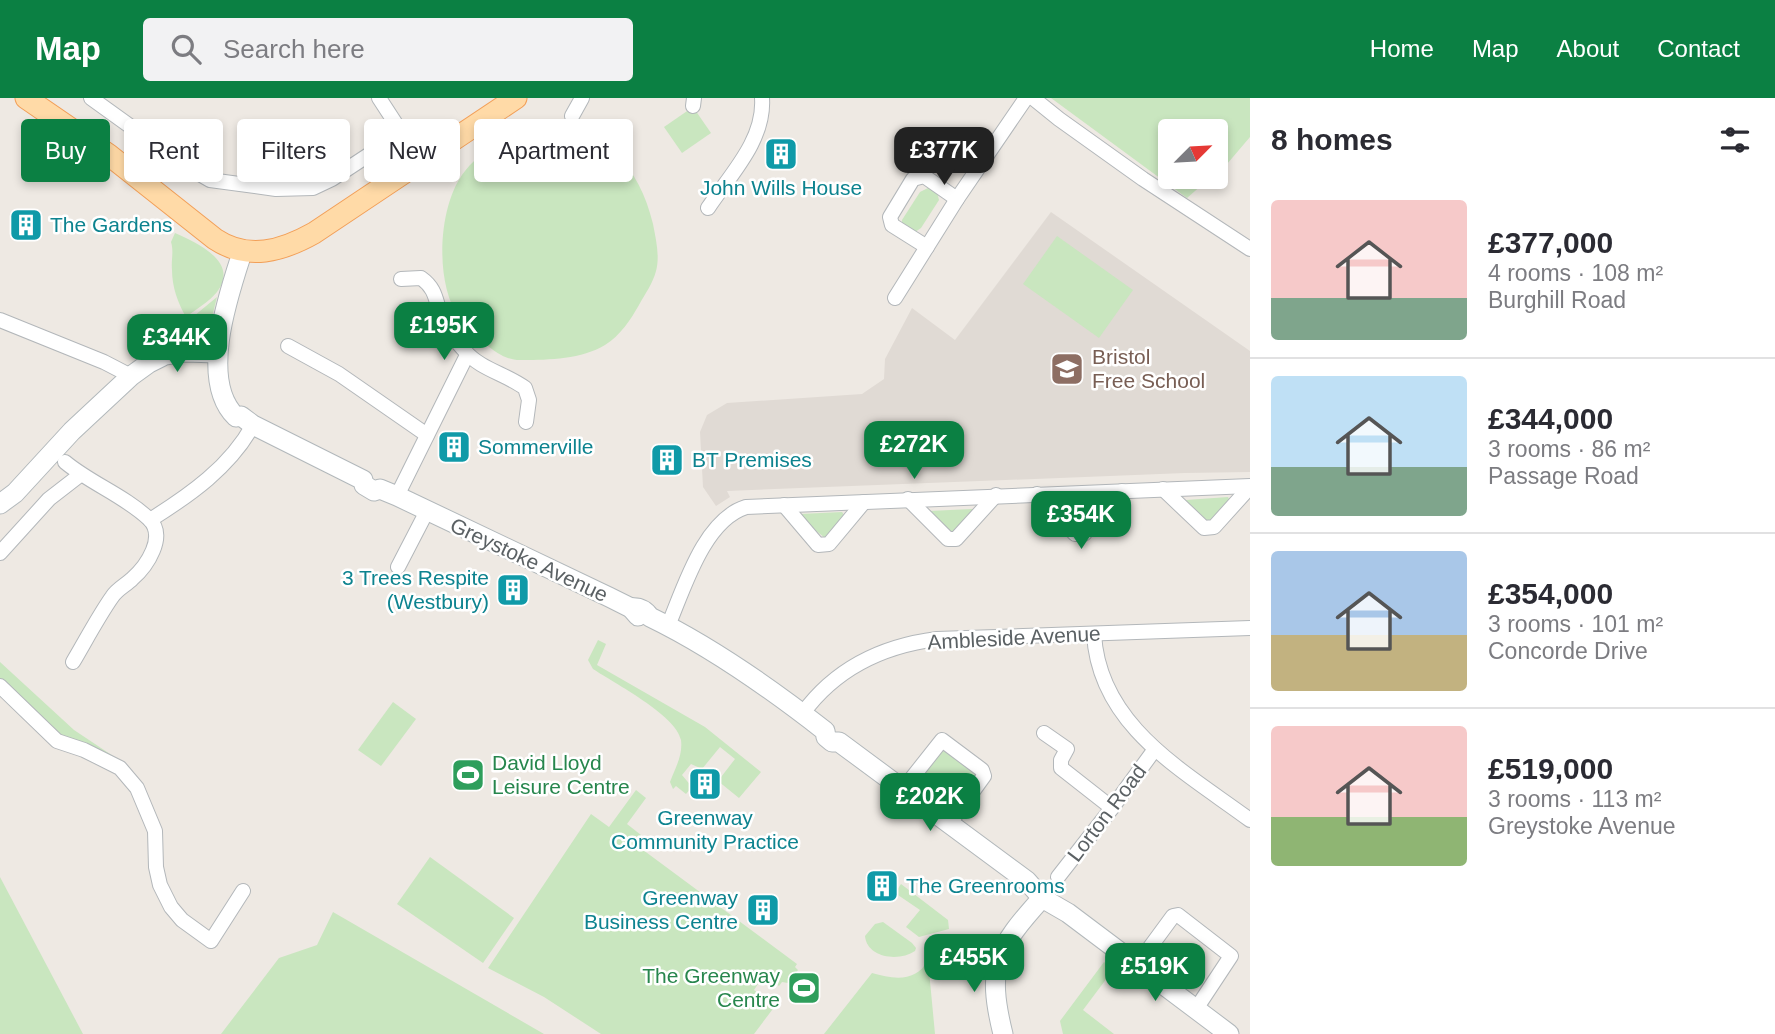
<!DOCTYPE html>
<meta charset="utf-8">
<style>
body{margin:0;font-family:Arial,sans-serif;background:#f2f2f3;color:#2b2b33;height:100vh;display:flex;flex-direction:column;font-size:26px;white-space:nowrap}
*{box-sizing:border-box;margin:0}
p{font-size:23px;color:#7c7c81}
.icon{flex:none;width:38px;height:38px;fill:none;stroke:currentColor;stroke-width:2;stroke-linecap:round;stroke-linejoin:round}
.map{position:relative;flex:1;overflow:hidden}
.panel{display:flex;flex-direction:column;background:#fff;width:525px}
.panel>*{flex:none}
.hud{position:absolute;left:21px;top:21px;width:665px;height:63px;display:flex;gap:14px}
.needle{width:46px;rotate:66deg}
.fabs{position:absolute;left:1158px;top:21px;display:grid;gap:14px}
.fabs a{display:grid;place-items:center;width:70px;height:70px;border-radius:7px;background:#fff;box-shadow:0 4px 10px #0003;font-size:35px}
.price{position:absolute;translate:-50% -60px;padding:0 16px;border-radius:14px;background:#0b8043;color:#fff;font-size:23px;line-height:46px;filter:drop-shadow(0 2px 4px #0008)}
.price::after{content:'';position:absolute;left:50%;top:42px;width:21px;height:16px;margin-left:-10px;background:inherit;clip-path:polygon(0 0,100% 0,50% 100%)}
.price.current{background:#222;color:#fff}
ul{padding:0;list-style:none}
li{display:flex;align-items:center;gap:21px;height:175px;padding:0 21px}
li+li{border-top:2px solid #e1e1e2}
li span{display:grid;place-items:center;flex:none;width:196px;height:140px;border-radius:7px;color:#555}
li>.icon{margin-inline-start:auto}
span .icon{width:84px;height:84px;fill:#fffc;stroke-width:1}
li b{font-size:30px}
h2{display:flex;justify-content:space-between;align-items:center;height:84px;padding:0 21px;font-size:30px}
.pill{padding:0 24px;border-radius:7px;background:#fff;box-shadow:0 4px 10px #0003;font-size:24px;line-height:63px}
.pill.current{background:#0b8043;color:#fff}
header{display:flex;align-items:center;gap:42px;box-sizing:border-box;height:98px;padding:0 35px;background:#0b8043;color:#fff}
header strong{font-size:33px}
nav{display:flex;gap:38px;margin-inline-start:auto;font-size:24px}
.search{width:490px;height:63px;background:#f2f2f3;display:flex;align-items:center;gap:18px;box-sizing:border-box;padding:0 24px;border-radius:7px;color:#7c7c81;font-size:26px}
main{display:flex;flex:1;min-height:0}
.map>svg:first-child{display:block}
.education{fill:#e0dad4}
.green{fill:#c9e6bf}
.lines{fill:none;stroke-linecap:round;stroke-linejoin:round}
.street-casing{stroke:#b3b7ba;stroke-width:16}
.secondary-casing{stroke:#b2b8bb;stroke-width:21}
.primary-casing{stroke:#f29f58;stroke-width:23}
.street{stroke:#fff;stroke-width:14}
.secondary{stroke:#fff;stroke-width:19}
.primary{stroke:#ffdaa7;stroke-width:21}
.labels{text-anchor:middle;stroke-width:5;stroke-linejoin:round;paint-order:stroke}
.culture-label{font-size:21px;fill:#0d838f;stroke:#fff;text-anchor:start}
.education-label{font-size:21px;fill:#785e54;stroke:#fff;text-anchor:start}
.street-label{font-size:21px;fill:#5b6164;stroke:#fff}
.leisure-label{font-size:21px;fill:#27864d;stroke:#fff;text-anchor:start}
</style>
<header>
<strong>Map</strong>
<div class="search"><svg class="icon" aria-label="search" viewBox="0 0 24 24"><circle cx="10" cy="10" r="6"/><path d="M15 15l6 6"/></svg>Search here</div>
<nav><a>Home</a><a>Map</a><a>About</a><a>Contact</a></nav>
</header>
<main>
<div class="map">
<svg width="1250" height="936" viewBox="0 0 1250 936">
<rect width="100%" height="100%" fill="#eee9e3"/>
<polygon class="education" points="1051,114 1250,253 1250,374 1185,375 727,393 730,399 716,408 703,389 700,334 707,317 727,305 862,296 884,281 885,261 912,210 955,242"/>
<g class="green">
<polygon points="1051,0 1250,0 1250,39 1227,66 1216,75 1216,33 1171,33 1171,79 1211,79 1187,100"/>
<polygon points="693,9 711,35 682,55 664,29"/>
<path d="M 543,32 C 605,32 639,67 653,126 C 656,142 660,158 656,173 C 653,185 645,196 639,207 C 631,221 620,238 605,247 C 582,261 549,262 523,262 C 507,263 497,255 485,246 C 476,239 465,229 459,220 C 434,184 438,106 465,73 C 485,48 512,37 543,32 Z"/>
<polygon points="930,89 937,94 939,102 921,130 915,134 902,126 902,122 920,94"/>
<path d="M 175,135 C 197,145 240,164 217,194 C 209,204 196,211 186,219 C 178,205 172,189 172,172 C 171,161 174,154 171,144 Z"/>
<polygon points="1057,138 1133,192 1099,240 1023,186"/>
<path d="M 217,199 L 207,239 C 191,250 175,241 156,253 L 154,251 Z"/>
<polygon points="1228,399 1230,403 1209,425 1185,405 1186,402"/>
<polygon points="1098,404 1100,407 1081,430 1078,430 1056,406"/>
<polygon points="972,411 974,414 952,437 929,413"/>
<polygon points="842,414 844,417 825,440 799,419 800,416"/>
<path d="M 598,542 L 606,546 L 597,567 L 705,629 L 761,674 L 739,700 L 718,683 L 735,661 L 720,649 L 702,671 L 691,666 L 682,677 L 692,689 L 686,696 L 676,688 L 673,691 L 670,684 C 675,670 683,658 681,642 C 676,617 614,585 593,571 L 588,562 Z"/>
<polygon points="0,564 74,632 116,660 59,639 0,582"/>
<polygon points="393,604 416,621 381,668 358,652"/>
<polygon points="943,653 948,654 974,673 977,679 955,712 916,682"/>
<polygon points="636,692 646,700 627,726 641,737 635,746 797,866 795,869 798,872 788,885 782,884 779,888 764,877 754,892 775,908 754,936 601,936 544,899 488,870 591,716 609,729"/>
<polygon points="430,759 514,820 483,865 397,806"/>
<polygon points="0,779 83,936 0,936"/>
<polygon points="901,786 948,822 949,831 919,839 906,829 920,812 895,795"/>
<polygon points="333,814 544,936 221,936 279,860 317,847"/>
<path d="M 883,824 L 912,845 L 916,850 L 915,853 C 899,864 867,860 865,838 L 875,826 Z"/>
<polygon points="963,839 983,852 979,864 926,852 926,849 929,845"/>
<path d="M 928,862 L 935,936 L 824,936 L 872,875 C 893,881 916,885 928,862 Z"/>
<polygon points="1104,864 1113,872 1083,912 1114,936 1063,936 1060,923"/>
</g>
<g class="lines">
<defs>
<g id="street">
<polyline points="91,0 184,67 210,82 276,91 313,90 332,81 402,35"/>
<polyline points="379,0 420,63"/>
<polyline points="1033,0 1059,21 1143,81 1250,151"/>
<polyline points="693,8 694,0"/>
<polyline points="572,18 582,0"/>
<path d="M 708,110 C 730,77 765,42 762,0"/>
<polyline points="927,149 892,127 890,119 913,81 924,78 957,101"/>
<path d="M 401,181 L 421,180 C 438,192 435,205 443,222 C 449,233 456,244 465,253 C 480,271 506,276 525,290 L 529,302 L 526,324"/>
<polyline points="895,200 957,101 1026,0"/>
<polyline points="0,222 104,264 131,278"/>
<polyline points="288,248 339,276 427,337"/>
<path d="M 65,364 C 90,385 125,398 149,421 C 167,438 147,468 132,481 C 126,487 117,491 112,499 C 98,519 86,542 73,564"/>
<polyline points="1163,391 1204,430 1214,429 1250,389"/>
<polyline points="1037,396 1075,436 1084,436 1122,393"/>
<polyline points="397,398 467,257"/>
<polyline points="908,401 948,441 956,441 996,397"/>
<polyline points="784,407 818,447 829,446 864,404"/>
<path d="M 150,422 C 190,397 230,369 253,327"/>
<polyline points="0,455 49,401 80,377"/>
<polyline points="398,469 427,413"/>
<path d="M 668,528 C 684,490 704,422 746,409 L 1250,388"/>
<path d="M 1094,536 C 1099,628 1184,673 1250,722"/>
<polyline points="0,588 57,643 84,652 120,670 137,690 155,733 156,769 160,787 171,809 182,822 211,843 243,793"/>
<path d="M 803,615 C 836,570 882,548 937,541 L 1250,530"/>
<polyline points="1044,635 1067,651 1061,662 1061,670 1112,710"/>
<polyline points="904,690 942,642 982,672 984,678 950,725"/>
<polyline points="1058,779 1112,710 1155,651"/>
<polyline points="1137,867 1173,818 1178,817 1231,858 1196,911"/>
</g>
<g id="secondary">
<path d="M 243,152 C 229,195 198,282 236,319 L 241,318 L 253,327 L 363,382 L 364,387 L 374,393 L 380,391 L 397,398 L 609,499 L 631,510 L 638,518"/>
<polyline points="0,406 15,395 72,333 131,278 149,265 165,257 185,254 217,255"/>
<path d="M 631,510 C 639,509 645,512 650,519 C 712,549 770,590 825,633 L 826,639 L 832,644 L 839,644 L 1027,783 L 1042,800 L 1068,815 L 1229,936"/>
<path d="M 1003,936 C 986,868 997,850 1042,800"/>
</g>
<path id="primary" d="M 26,0 L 109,57 L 215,141 C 248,163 282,153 314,135 L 516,0"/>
</defs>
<use href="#street" class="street-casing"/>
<use href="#secondary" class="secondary-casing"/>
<use href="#primary" class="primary-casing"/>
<use href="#street" class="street"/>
<use href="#secondary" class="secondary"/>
<use href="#primary" class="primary"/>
</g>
<defs>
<symbol id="building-square" viewBox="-11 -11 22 22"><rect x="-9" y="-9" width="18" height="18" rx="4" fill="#0f9aa8" stroke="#fff"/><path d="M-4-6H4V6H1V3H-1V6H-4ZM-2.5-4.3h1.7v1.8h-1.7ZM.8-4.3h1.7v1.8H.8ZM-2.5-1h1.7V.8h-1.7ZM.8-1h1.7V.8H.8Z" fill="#fff"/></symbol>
<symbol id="school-square" viewBox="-11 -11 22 22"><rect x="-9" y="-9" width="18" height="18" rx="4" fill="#8d6e63" stroke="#fff"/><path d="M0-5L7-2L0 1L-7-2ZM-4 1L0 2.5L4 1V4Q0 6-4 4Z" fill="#fff"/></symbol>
<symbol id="stadium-square" viewBox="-11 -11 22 22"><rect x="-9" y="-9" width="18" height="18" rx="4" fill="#2e9e5b" stroke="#fff"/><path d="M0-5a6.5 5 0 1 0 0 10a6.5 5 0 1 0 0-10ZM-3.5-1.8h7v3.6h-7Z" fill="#fff"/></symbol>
</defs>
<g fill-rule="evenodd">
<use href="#building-square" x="762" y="37" width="38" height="38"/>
<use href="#building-square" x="7" y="108" width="38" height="38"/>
<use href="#school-square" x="1048" y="252" width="38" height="38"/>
<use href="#building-square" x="435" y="330" width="38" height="38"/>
<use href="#building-square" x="648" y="343" width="38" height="38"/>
<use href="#building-square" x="494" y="473" width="38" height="38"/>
<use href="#stadium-square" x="449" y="658" width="38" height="38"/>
<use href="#building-square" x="686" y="667" width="38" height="38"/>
<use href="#building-square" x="863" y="769" width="38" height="38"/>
<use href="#building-square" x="744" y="793" width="38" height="38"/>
<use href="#stadium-square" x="785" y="871" width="38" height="38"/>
</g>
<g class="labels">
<g class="culture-label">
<text x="781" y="97" text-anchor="middle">John Wills House</text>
<text x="50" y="134">The Gardens</text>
<text x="478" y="356">Sommerville</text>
<text x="692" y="369">BT Premises</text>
<text x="489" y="487" text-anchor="end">3 Trees Respite<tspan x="489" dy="24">(Westbury)</tspan></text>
<text x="705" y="727" text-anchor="middle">Greenway<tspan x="705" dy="24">Community Practice</tspan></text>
<text x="906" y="795">The Greenrooms</text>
<text x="738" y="807" text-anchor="end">Greenway<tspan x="738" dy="24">Business Centre</tspan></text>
</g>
<g class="education-label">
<text x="1092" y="266">Bristol<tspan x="1092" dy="24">Free School</tspan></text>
</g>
<g class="street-label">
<text transform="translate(529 462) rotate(25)" y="7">Greystoke Avenue</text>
<text transform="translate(1014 540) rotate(-3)" y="7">Ambleside Avenue</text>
<text transform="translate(1107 715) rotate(-53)" y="7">Lorton Road</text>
</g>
<g class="leisure-label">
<text x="492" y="672">David Lloyd<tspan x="492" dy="24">Leisure Centre</tspan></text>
<text x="780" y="885" text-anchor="end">The Greenway<tspan x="780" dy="24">Centre</tspan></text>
</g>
</g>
</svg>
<div class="fabs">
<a><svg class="needle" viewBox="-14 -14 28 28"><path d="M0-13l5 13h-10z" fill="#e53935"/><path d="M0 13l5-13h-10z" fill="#7c7c81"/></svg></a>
</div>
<b class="price current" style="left:944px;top:89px">£377K</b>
<b class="price" style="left:444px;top:264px">£195K</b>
<b class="price" style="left:177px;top:276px">£344K</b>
<b class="price" style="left:914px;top:383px">£272K</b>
<b class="price" style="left:1081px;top:453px">£354K</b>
<b class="price" style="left:930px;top:735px">£202K</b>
<b class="price" style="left:974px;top:896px">£455K</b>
<b class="price" style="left:1155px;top:905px">£519K</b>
<div class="hud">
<a class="pill current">Buy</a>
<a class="pill">Rent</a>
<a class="pill">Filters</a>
<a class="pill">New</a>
<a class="pill">Apartment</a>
</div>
</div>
<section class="panel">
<h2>8 homes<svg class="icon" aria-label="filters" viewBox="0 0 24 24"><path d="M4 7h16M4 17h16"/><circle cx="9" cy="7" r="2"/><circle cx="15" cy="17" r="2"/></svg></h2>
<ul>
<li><span style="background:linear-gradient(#f6c9c9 70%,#7fa58c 0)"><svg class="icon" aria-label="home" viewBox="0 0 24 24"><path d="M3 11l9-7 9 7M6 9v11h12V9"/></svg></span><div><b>£377,000</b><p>4 rooms · 108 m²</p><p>Burghill Road</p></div></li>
<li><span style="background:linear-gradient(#bfe0f5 65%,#7fa58c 0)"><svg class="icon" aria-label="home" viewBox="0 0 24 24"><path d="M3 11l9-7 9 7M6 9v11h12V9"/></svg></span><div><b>£344,000</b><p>3 rooms · 86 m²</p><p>Passage Road</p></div></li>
<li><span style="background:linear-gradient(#a9c7e8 60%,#c2b280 0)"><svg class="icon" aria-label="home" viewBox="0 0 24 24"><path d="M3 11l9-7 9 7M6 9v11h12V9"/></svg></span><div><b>£354,000</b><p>3 rooms · 101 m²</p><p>Concorde Drive</p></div></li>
<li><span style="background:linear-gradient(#f6c9c9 65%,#8fb573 0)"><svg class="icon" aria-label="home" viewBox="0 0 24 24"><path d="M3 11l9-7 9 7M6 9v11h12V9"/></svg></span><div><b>£519,000</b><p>3 rooms · 113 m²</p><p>Greystoke Avenue</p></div></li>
</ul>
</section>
</main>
